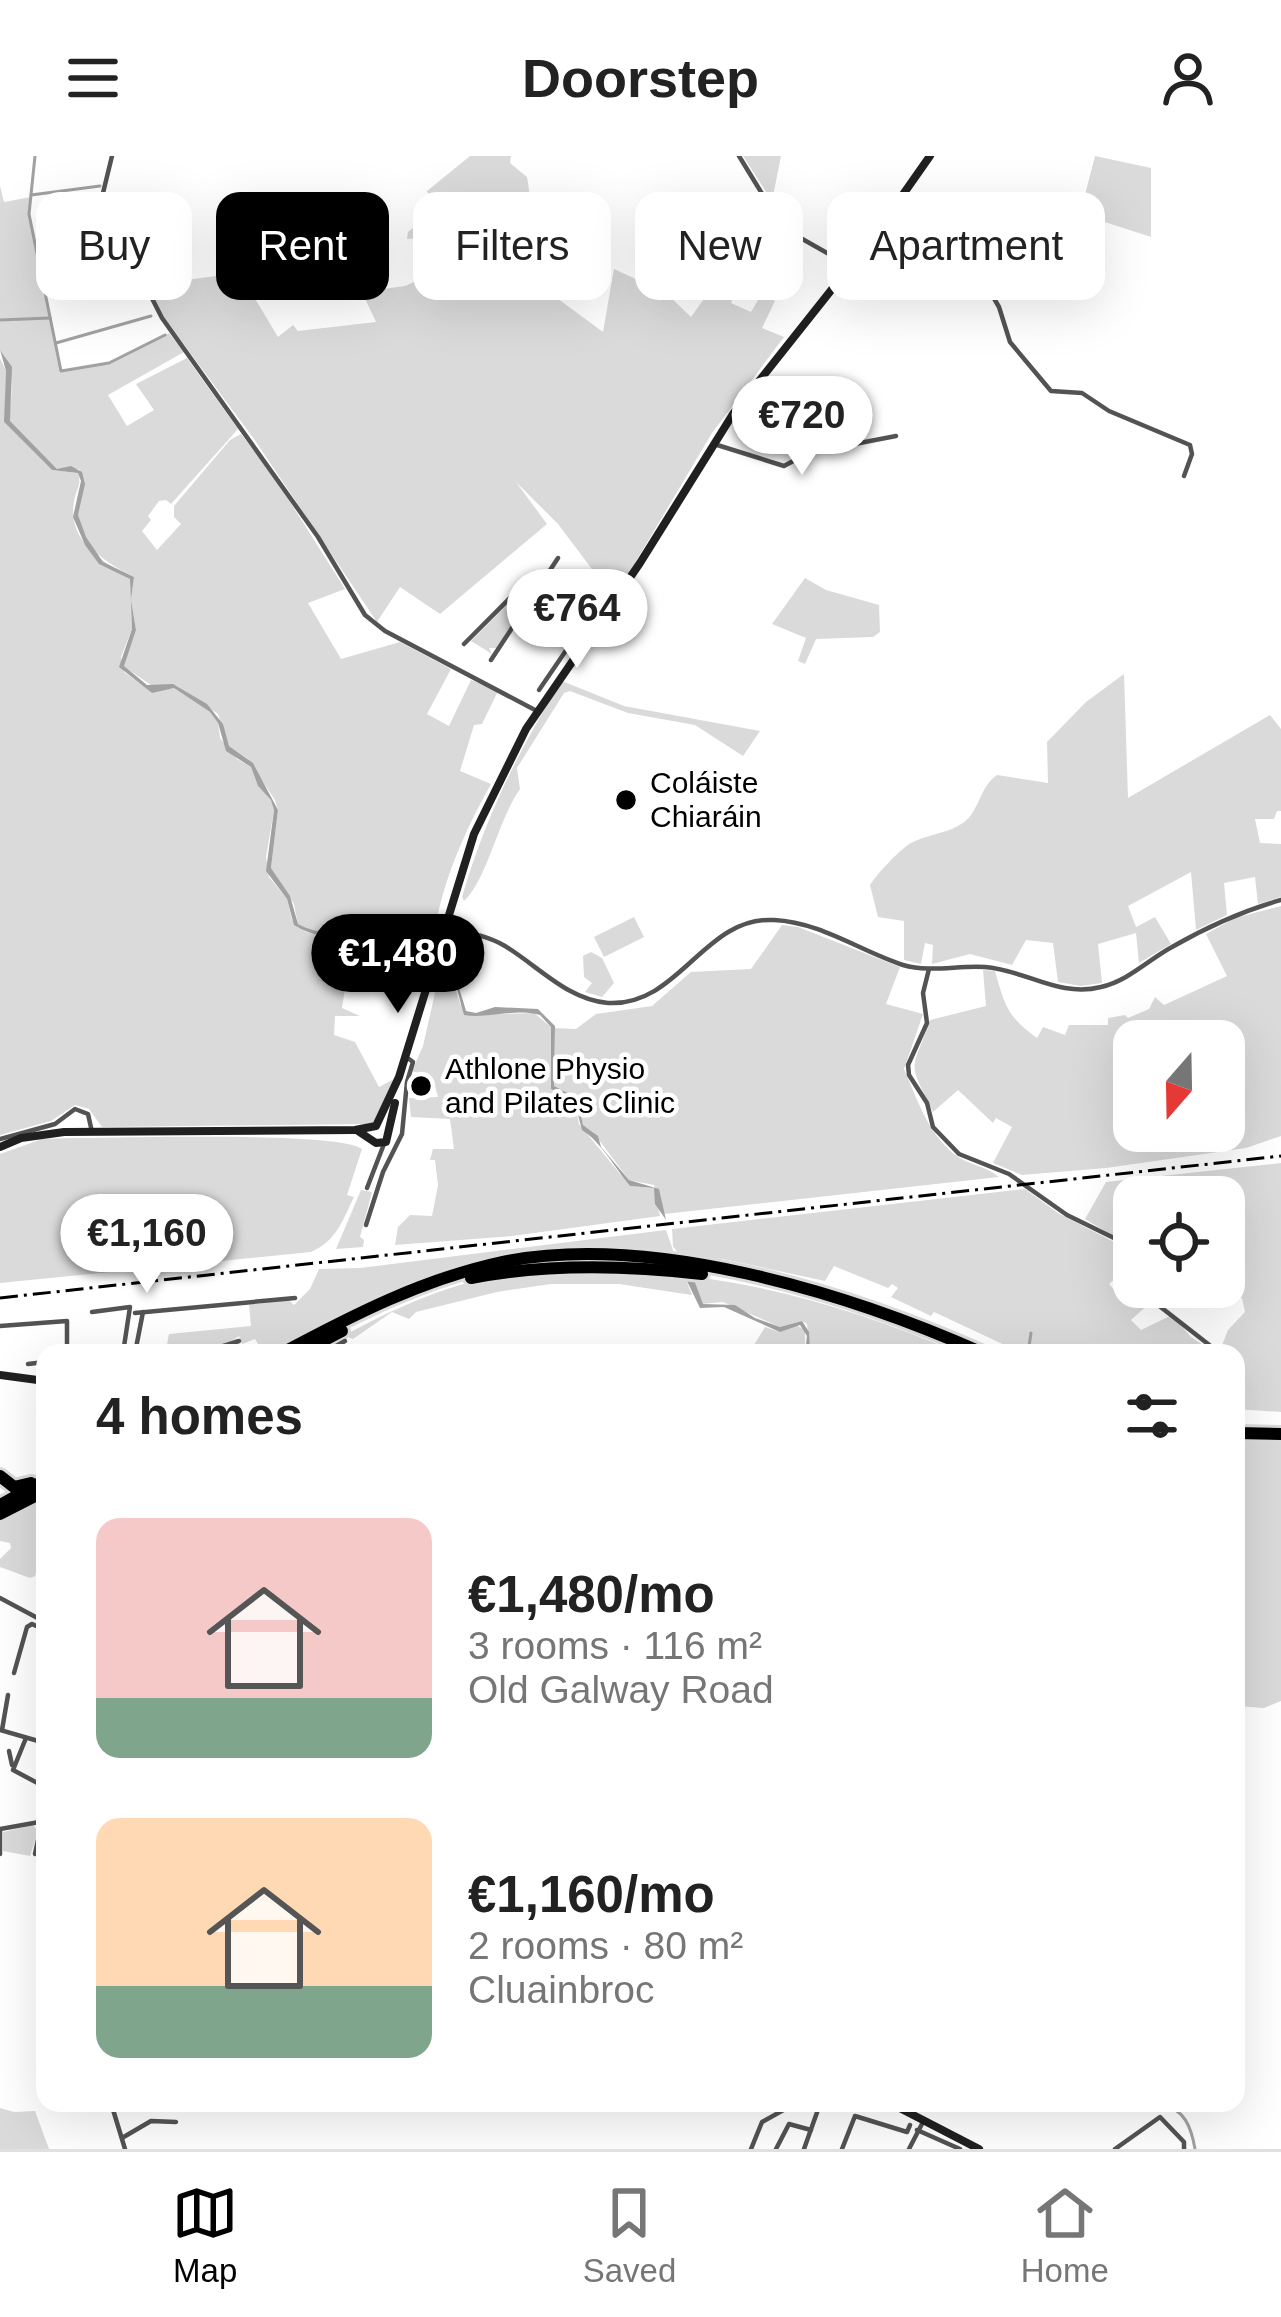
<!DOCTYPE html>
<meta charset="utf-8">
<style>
body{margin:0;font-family:Arial,sans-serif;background:#f6f6f6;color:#222;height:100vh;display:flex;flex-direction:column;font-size:45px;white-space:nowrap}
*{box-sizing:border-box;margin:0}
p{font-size:39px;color:#767676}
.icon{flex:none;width:66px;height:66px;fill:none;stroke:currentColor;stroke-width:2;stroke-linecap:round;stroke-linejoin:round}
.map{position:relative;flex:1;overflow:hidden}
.side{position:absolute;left:36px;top:1188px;width:1209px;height:768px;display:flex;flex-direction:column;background:#fff;border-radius:24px;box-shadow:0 12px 48px #0002}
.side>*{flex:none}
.hud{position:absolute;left:36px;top:36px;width:1209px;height:108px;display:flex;gap:24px}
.needle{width:78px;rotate:200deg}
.fabs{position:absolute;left:1113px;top:864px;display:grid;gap:24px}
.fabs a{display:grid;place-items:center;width:132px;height:132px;border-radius:24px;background:#fff;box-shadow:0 12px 48px #0002;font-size:60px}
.price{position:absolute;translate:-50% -102px;padding:0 27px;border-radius:42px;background:#fff;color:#222;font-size:39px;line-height:78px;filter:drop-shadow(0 3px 6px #0008)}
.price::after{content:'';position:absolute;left:50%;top:72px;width:36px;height:27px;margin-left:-18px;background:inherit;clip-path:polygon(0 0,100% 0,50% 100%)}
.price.selected{background:#000;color:#fff}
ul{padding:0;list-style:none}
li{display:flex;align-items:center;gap:36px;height:300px;padding:0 60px}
li span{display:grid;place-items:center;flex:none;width:336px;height:240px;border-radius:24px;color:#555}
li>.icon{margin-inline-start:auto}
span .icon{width:144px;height:144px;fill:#fffc;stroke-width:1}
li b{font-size:51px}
h2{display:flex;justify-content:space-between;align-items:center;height:144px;padding:0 60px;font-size:51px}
.tag{padding:0 42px;border-radius:24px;background:#fff;box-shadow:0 12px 48px #0002;font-size:42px;line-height:108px}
.tag.selected{background:#000;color:#fff}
header{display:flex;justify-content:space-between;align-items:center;height:156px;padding:0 60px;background:#fff;font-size:54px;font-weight:800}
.tab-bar{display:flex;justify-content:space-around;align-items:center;height:168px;border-top:3px solid #e0e0e0;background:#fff;font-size:33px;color:#767676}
.tab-bar a{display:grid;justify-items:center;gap:6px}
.tab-bar .selected{color:#000}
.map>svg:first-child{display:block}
.green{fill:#dadada;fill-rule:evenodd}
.water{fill:#a1a1a1}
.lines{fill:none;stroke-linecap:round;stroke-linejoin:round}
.stream{stroke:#a1a1a1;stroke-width:3}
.trunk-casing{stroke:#dbdbdb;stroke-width:18}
.motorway-casing{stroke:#dbdbdb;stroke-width:18}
.minor{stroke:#535353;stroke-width:4.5}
.secondary{stroke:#202020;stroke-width:8}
.trunk{stroke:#000;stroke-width:12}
.motorway{stroke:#000;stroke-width:12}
.rail{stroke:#000;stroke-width:3;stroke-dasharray:18 6 3 6;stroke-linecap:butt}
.poi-dot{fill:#000;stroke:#fff;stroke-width:4.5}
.labels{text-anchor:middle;stroke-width:9;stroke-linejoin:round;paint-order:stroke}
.poi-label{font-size:30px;fill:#000;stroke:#fff;text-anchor:start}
</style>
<header><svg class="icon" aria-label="menu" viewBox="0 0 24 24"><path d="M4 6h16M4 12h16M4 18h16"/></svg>Doorstep<svg class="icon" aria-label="person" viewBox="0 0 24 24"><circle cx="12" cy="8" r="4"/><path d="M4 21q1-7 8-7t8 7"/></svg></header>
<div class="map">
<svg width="1281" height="1993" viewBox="0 0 1281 1993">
<rect width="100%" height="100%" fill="#fff"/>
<g class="green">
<polygon points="470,0 511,0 510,7 527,21 533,59 557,66 545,95 470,67 447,79 407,83 408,76 436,54 427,35"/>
<polygon points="743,0 781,0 772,45"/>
<polygon points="1095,0 1151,12 1151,81 1080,58"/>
<path d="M 0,30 L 4,46 L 31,41 L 29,58 L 61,215 L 109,207 L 169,177 L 184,196 L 108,239 L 127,270 L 154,254 L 136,228 L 187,202 L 238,273 L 171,348 L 166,344 L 159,345 L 148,360 L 151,364 L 142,375 L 157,394 L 181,368 L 174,361 L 174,350 L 230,284 L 241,278 L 275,322 L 345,433 L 308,447 L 341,503 L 400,486 L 451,513 L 427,558 L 449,570 L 471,524 L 498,535 L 482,568 L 474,569 L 460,615 L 491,628 C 462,680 439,733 432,792 C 390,765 341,790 298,769 L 294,748 L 271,712 L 278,654 L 275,644 L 248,603 L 229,590 L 218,558 L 177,530 L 154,531 L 123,510 L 136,474 L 131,444 L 134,421 C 106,407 74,388 78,350 C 79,334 85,329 79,313 L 57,313 L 9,265 C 11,240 17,214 0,194 Z"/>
<polygon points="460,106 525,127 542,115 548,122 546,134 603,176 614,113 666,137 691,161 721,119 739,126 731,147 751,156 761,139 775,145 762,172 784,181 712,277 626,422 604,415 598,421 558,368 516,326 547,368 440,458 400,431 377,466 254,283 162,159 147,129 224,119 234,144 251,136 278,181 293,169 298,175 376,166 362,136 405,130"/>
<path d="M 0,202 L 6,215 L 5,267 L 52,314 L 78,317 C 82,329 76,333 74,346 C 67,386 104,405 130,423 L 132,473 L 121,501 L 124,516 L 152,536 L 174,532 L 210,556 L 218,567 L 220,582 L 237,603 L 251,611 L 258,630 L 272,644 L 274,654 L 266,701 L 269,721 L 287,743 L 292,764 L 306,776 L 336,784 L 366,778 L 391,783 L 388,822 L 392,824 L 382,835 L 377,831 L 379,826 L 361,814 L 347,820 L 342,852 L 360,860 L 335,860 L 334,879 L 355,886 L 379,931 L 396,922 L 375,968 L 102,971 L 89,953 L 75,949 L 51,965 L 0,979 Z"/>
<polygon points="805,422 826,434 879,449 880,476 873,481 816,483 805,508 798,505 806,482 772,468"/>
<polygon points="522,434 530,443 498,492 489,492 492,498 471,485"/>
<path d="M 1124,518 L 1128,642 L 1270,559 L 1281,573 L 1281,655 L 1277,655 L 1274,663 L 1255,663 L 1260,687 L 1281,688 L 1281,741 L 1258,748 L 1255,721 L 1224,727 L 1227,759 L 1196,774 L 1191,716 L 1128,750 L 1136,771 L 1155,761 L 1171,788 L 1139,807 L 1136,777 L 1098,788 L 1102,827 L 1081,830 L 1058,826 L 1053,787 L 1026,784 L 1012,809 L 970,798 L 932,808 L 933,789 L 925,787 L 921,808 L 904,804 L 904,765 L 878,761 L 870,729 C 878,717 899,694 911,687 C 929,677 958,677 971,659 C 981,645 982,630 997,619 L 1048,627 L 1047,586 L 1086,546 Z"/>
<path d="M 562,525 L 624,550 L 760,575 L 743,600 L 695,569 L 628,557 L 570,535 L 564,537 L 517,612 L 520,633 C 498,664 487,724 464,745 L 462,741 C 485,663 518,594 562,525 Z"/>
<path d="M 1281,750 L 1281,980 L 1246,992 L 1106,1012 L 1022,1019 L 993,1007 L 1012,971 L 996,962 L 993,967 L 958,934 L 933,956 C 907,902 911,919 930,864 L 986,850 L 983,814 L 995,815 C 1005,850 1007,860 1037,882 L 1043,871 L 1065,879 L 1069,869 L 1108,869 L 1108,862 L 1125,859 L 1128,862 L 1149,853 L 1155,841 L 1164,849 L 1227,820 L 1206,778 L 1235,762 ZM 1134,885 L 1224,885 L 1224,975 L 1134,975 Z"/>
<polygon points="634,761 644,781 604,801 594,781"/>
<path d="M 782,769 L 798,771 L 900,811 L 886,848 L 923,858 L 904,913 C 917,943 928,977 954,998 C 968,1009 986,1010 999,1021 L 664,1058 L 654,1029 L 629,1024 L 593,976 L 583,969 L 577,943 L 554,931 L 555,872 L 576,873 L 596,858 L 652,850 L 691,816 L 751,813 Z"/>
<polygon points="591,796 602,802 614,827 602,841 585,836 592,827 584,821 583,800"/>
<polygon points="441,810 452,823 464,859 534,857 551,871 551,933 575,947 579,968 630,1030 654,1032 660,1060 512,1080 395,1089 398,1071 410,1059 432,1060 438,1029 435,1004 430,1004 433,993 454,993 450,963 411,961 409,942 438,941 433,923 412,915 423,890"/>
<path d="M 71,982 C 114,982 342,975 362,993 L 347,1039 L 354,1041 C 342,1066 336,1085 311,1096 L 0,1127 L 0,998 L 42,983 Z"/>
<polygon points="1281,1007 1281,1256 1236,1253 1236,1197 1219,1197 1228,1174 1245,1156 1242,1142 1230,1143 1229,1132 1215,1132 1224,1131 1224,1041 1134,1041 1134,1125 1120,1084 1085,1063 1106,1026"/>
<polygon points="1025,1033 1058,1057 1116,1087 1125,1114 1109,1128 1126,1147 1139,1137 1151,1146 1131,1164 1141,1174 1172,1159 1191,1181 1215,1197 1022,1197 934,1156 931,1160 891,1141 898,1132 892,1128 888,1132 834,1110 825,1125 723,1103 680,1100 673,1090 672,1073"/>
<polygon points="361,1034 372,1036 360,1081 364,1084 363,1091 336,1093"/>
<path d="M 666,1074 L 675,1100 C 629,1099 580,1093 535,1098 C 437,1108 350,1151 265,1197 L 248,1197 L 258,1188 L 255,1183 L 242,1188 L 239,1180 C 216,1198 169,1198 140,1194 L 140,1190 L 166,1194 L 169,1178 L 251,1170 L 249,1149 L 289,1144 L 294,1149 L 310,1133 L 319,1113 L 360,1112 Z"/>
<path d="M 573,1113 L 685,1121 L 692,1139 L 619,1128 L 551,1128 L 497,1136 L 416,1156 L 409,1163 L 392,1156 L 353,1183 L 348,1181 L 319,1197 L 311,1197 C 371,1165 429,1132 496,1121 C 521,1116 548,1116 573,1113 Z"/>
<path d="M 693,1121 C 786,1132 873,1160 959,1197 L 810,1197 L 807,1168 L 802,1165 L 780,1171 L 723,1146 L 702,1148 Z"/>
<polygon points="796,1169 805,1174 805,1197 749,1197 765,1171 780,1176"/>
<polygon points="1236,1278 1281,1281 1281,1545 1264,1552 1236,1550"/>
<polygon points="45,1339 45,1404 40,1405 35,1420 30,1422 0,1411 0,1403 11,1392 10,1387 0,1385 0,1363"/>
<polygon points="33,1669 38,1675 30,1700 3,1695 3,1676"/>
<polygon points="0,1952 14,1956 35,1955 49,1993 0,1993"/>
</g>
<g class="water">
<path d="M 0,194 L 12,211 L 10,265 L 57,313 L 71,310 L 82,316 L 85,328 L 78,359 L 86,381 L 103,406 L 134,421 L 131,444 L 136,474 L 124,510 L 147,529 L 173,528 L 207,548 L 223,568 L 229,590 L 253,607 L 278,654 L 271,712 L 290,740 L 298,768 C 320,780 340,777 364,776 C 423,774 452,798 466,855 L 476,857 L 495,851 L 538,853 L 555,870 L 554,930 L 577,942 L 583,969 L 598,980 L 601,991 L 629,1024 L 659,1033 L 666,1064 L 655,1048 L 654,1032 L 630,1030 C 615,1012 601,986 582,974 L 575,947 L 551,933 L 551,871 L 540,859 C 512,852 489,863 464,859 C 460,848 459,834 453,823 C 411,749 347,803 294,769 L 287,743 L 266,715 L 274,654 L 271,644 L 258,630 L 251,611 L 226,595 L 218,567 L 210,556 L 174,532 L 152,537 L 119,511 L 132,473 L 130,423 L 99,408 L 85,389 L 73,361 L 81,325 L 78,317 L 52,314 L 4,266 L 6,215 Z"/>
<polygon points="685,1121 693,1121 703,1148 735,1149 755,1162 780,1171 802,1165 809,1176 810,1197 805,1197 807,1180 800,1169 780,1176 724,1151 700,1152"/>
</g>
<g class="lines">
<g class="stream">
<polyline points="35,0 29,58 61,215 109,207 165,179"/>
<polyline points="31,39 100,30"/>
<polyline points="43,105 81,100 83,106 126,102"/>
<polyline points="0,164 50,162"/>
<polyline points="56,187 151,160"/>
<polyline points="1028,1197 1031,1177"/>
<path d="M 1162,1947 C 1185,1955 1191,1970 1195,1993"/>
</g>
<defs>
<polyline id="trunk" points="0,1358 45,1335"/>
<g id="motorway">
<path d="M 471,1122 C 548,1107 625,1109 702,1118"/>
<path d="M 282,1197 C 353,1159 423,1123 502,1106 C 651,1076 848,1137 983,1197"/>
<polyline points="300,1197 342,1175"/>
<polyline points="1236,1277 1281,1278"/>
<polyline points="0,1320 14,1331 31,1327"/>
<polyline points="0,1349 45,1324"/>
</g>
</defs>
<use href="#trunk" class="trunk-casing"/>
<use href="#motorway" class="motorway-casing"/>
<g class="minor">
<polyline points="112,0 103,37 105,50 162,162 318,381 365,459 385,475 535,554"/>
<polyline points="739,0 783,72 850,110"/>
<polyline points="905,38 926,49 928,57 918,123 934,130 985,127 999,151 1010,186 1051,235 1082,237 1109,255 1190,289 1192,298 1184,320"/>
<polyline points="714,288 784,310 808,297 896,280"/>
<polyline points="549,416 593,455"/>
<polyline points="464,488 519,433 534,438"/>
<polyline points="491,504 558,402"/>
<polyline points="539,534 593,455 602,464"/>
<path d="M 444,771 C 465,776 486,779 505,790 C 538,810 568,844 608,847 C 679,851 704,760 774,764 C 820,766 860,795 903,809 C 930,817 958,809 985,811 C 1026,814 1059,842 1101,831 C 1128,825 1148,804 1172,791 C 1207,771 1242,755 1281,744"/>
<polyline points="929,813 923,837 927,867 908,909 909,919 927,947 933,971 959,998 1009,1018 1067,1059 1114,1082 1122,1093 1134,1129"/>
<polyline points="0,983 55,968 75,953 88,958 92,976"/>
<polyline points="367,1032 384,988"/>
<polyline points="366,1069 383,1016 402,978 407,926 413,906 409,903"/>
<polyline points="1135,1131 1217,1195"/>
<polyline points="92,1156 130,1151 123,1197"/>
<polyline points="135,1157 295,1142"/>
<polyline points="0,1170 67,1165 67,1197"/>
<polyline points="135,1197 143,1156"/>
<polyline points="149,1197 211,1194 239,1185"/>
<polyline points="324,1197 345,1185"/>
<polyline points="28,1208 45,1206"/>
<polyline points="0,1442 45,1466"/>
<polyline points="14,1517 27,1471 32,1468 45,1474"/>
<polyline points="0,1574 45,1587"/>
<polyline points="2,1574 8,1539"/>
<polyline points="26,1582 13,1614 45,1631"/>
<polyline points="9,1595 12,1609"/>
<polyline points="0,1673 45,1665"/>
<polyline points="0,1674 0,1698"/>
<polyline points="35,1698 42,1665"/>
<polyline points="111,1947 125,1993"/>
<polyline points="917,1974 960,1993"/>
<polyline points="122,1982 151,1965 176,1966"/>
<polyline points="751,1993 762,1966 796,1947"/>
<polyline points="776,1993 789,1968 811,1974"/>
<polyline points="804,1993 820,1948"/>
<polyline points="842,1993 855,1960 907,1976 910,1969"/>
<polyline points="909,1993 924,1964"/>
<polyline points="1115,1993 1160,1961 1184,1986 1184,1993"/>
</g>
<g class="secondary">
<polyline points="358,975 376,987 386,986 395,947"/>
<polyline points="0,991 21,982 64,976 355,974 376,970 399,921 474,678 526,573 640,407 733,258 871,84 930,0"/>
<polyline points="0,1219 45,1225"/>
<polyline points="890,1947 979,1993"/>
</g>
<use href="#trunk" class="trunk"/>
<use href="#motorway" class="motorway"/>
<polyline class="rail" points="0,1142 1281,1000"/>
</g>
<g class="poi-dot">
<circle cx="626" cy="644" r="12"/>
<circle cx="421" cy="930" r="12"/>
</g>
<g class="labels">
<g class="poi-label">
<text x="650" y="637">Coláiste<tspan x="650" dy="34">Chiaráin</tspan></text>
<text x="445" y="923">Athlone Physio<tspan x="445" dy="34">and Pilates Clinic</tspan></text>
</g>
</g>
</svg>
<div class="fabs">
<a><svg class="needle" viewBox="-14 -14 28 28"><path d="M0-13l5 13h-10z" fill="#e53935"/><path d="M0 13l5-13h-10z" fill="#767676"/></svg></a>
<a><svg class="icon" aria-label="locate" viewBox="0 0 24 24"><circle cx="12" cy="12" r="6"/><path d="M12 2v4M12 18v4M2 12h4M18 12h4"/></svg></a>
</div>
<b class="price" style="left:802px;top:322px">€720</b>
<b class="price" style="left:577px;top:515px">€764</b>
<b class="price selected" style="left:398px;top:860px">€1,480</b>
<b class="price" style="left:147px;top:1140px">€1,160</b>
<div class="hud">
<a class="tag">Buy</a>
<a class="tag selected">Rent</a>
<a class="tag">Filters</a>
<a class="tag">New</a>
<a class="tag">Apartment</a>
</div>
<section class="side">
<h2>4 homes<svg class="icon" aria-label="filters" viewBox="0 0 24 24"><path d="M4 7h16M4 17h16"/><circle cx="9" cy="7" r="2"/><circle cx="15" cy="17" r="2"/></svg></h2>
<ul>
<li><span style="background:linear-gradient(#f6c9c9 75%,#7fa58c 0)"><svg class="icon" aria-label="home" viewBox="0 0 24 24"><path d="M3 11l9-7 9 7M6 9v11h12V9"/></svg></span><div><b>€1,480/mo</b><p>3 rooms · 116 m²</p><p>Old Galway Road</p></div></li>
<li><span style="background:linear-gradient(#ffd9b3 70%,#7fa58c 0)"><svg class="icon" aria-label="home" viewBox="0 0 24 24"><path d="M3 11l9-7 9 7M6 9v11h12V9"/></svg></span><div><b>€1,160/mo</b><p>2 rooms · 80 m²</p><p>Cluainbroc</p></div></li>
</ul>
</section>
</div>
<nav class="tab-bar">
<a class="selected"><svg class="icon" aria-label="map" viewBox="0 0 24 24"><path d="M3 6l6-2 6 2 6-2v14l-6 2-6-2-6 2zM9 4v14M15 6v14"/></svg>Map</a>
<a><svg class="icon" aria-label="saved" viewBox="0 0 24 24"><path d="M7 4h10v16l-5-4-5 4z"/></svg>Saved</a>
<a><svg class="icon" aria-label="home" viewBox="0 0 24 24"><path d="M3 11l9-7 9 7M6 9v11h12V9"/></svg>Home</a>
</nav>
